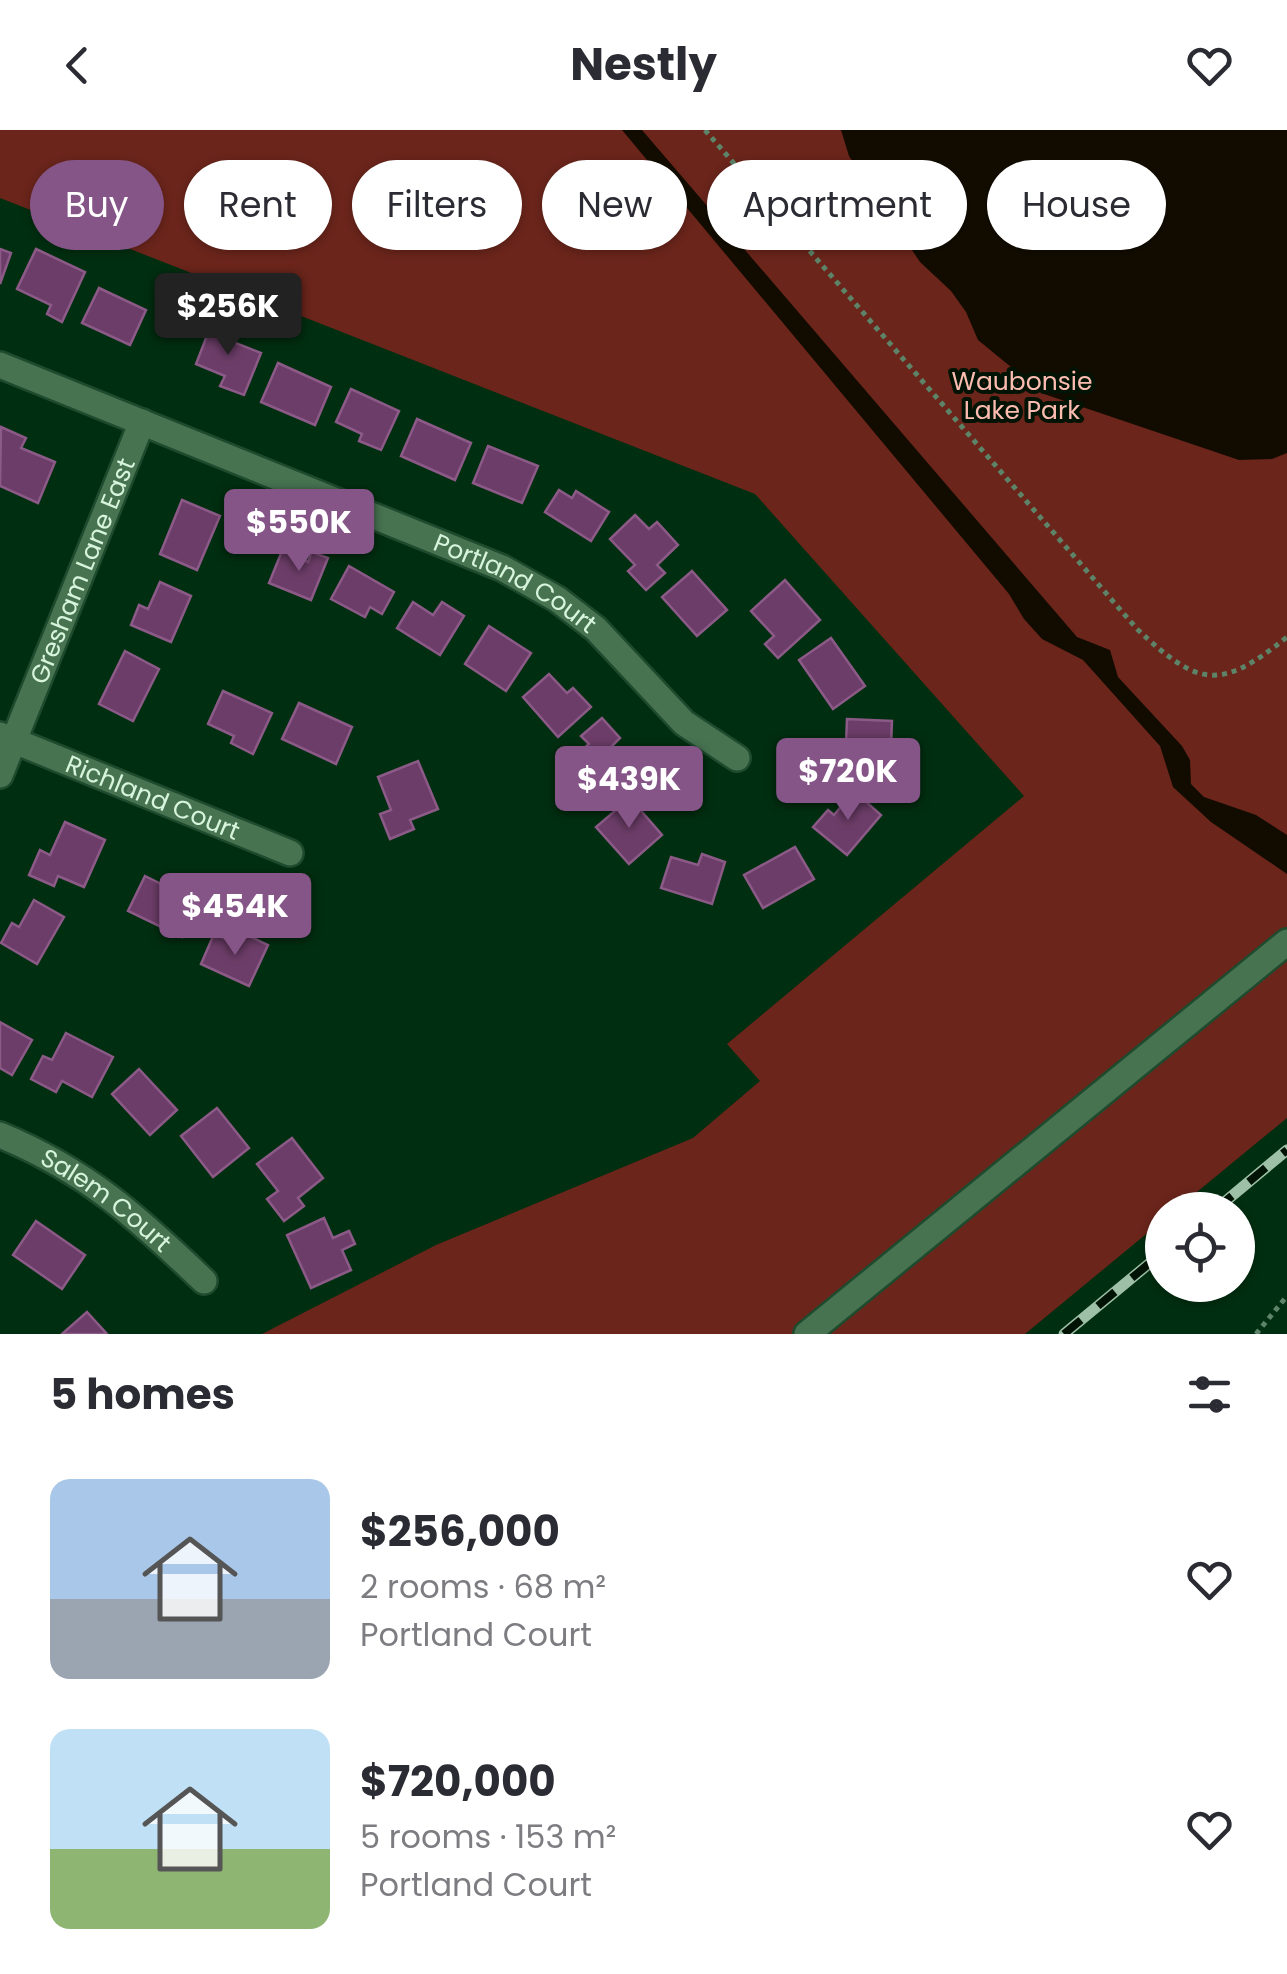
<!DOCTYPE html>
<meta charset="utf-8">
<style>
body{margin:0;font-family:Poppins,sans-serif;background:#f2f2f3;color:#2b2b33;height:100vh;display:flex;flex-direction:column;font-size:38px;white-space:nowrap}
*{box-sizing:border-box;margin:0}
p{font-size:32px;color:#7c7c81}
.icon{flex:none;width:55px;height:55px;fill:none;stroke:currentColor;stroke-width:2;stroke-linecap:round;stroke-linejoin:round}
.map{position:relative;height:1204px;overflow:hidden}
.sheet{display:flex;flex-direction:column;background:#fff;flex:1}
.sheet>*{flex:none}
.banner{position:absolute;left:30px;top:30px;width:1228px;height:90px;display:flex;gap:20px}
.buttons{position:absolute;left:1145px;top:1062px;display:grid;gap:20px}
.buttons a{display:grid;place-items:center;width:110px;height:110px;border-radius:50%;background:#fff;box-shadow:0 2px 8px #0004;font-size:50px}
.price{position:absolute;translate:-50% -85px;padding:0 22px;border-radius:10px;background:#865587;color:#fff;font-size:32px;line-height:65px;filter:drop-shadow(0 2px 5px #0008)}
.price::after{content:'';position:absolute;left:50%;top:60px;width:30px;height:22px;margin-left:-15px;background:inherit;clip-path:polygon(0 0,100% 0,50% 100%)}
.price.active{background:#222;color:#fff}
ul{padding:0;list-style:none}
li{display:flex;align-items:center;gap:30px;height:250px;padding:0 50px}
li span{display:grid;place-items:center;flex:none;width:280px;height:200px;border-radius:20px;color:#555}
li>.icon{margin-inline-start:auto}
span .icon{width:120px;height:120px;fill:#fffc;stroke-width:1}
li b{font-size:42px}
h2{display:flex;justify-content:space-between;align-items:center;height:120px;padding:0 50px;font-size:42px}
.chip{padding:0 35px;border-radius:45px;background:#fff;box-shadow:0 2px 8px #0004;font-size:35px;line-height:90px}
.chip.active{background:#865587;color:#fff}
header{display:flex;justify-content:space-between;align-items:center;height:130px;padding:0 50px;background:#fff;font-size:45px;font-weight:700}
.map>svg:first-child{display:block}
.green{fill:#6b251b}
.water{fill:#120c00}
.building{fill:#6c3d68;stroke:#8c5a87;stroke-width:2.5}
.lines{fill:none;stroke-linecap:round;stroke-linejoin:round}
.minor-casing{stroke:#1e4a2d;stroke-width:30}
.path{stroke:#5d8468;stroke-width:5;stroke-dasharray:5 5;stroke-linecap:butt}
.minor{stroke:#477351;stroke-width:25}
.rail-casing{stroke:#9ec0a6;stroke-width:11}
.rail{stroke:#001304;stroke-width:8;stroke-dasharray:22;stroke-linecap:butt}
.labels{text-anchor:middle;stroke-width:8;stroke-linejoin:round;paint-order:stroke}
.park-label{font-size:25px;fill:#fcbcb0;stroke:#001304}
.street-label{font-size:25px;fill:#d7f5dc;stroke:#001304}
</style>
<header><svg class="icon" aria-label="back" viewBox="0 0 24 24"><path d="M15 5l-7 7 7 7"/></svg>Nestly<svg class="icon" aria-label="heart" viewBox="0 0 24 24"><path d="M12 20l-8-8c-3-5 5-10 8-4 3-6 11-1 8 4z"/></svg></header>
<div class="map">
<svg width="1287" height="1204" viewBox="0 0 1287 1204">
<rect width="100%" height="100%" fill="#002e10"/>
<polygon class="green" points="0,0 1287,0 1287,988 1175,1080 1162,1080 1162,1091 1025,1204 262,1204 436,1115 693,1008 760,951 727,914 1024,666 755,364 0,68"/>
<g class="water">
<polygon points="622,0 642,0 1077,507 1110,520 1118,547 1182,616 1190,630 1191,654 1204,667 1256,685 1287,705 1287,744 1211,692 1173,657 1160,616 1083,530 1042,509 1024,489 1009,464"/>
<polygon points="841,0 1287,0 1287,323 1272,329 1239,330 1044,264 978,210 966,182 951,161 920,132 849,26"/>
</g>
<g class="building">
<polygon points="0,119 11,123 0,154"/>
<polygon points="36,119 85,142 62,192 47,184 51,175 17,159"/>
<polygon points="99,158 146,180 130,215 82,193"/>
<polygon points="213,190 233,197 228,210 261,223 244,265 220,256 225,246 196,234"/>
<polygon points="278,233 331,257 315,295 261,272"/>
<polygon points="351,259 399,281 381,320 359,311 362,304 336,292"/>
<polygon points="417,289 471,313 455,350 401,326"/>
<polygon points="1,297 26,308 21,318 55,332 38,373 0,356"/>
<polygon points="488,316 538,336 522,373 473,353"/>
<polygon points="559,360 572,368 576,361 609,382 591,411 545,382"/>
<polygon points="182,370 220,386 197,440 160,424"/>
<polygon points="635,385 649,399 657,392 678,415 657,435 665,443 646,460 628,441 635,435 610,409"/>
<polygon points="282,421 308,432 312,422 328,428 311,470 269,453"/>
<polygon points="349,436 394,462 382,484 370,477 365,487 331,469"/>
<polygon points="692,441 727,480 697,506 662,467"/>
<polygon points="785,450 820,490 778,528 765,514 774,506 751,481"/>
<polygon points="160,452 191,466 171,512 131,495 139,475 148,479"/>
<polygon points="413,472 433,485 442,472 464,486 440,525 397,498"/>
<polygon points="489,496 531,523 506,561 465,534"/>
<polygon points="831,508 865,556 833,579 799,530"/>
<polygon points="125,521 159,539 133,591 99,574"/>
<polygon points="549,544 567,563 573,558 591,577 558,607 523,567"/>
<polygon points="223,561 272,583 253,624 231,613 234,606 208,594"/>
<polygon points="299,573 352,597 336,634 282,609"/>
<polygon points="602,588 620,608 611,617 634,643 600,673 566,634 589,614 581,606"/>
<polygon points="847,589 892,591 890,641 845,639"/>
<polygon points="418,631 438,679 410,690 414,699 390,709 380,684 391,680 378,647"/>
<polygon points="854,661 881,685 847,725 813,697 828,680 834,685"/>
<polygon points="630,668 662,705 629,734 596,697"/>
<polygon points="65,692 105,710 84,757 58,746 54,756 29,745 40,720 50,725"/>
<polygon points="795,717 814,749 763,778 744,745"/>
<polygon points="702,724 725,732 712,774 661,758 671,727 698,735"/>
<polygon points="145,746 198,772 182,807 128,781"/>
<polygon points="34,770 64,787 37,834 1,813 12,793 19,797"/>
<polygon points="214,804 240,815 245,804 268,815 249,856 201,834"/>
<polygon points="0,892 32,910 12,945 0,938"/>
<polygon points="66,903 113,927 92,967 62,951 56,962 31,949 43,926 52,930"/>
<polygon points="139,939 177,980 150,1005 112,964"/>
<polygon points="217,978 249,1018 213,1047 181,1006"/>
<polygon points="292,1008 323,1048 298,1068 304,1076 284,1091 267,1069 278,1061 257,1034"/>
<polygon points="324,1088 333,1108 349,1101 355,1114 342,1120 351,1140 311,1158 287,1105"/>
<polygon points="36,1091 85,1125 62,1159 13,1125"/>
<polygon points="87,1182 107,1204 62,1204"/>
</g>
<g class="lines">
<defs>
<g id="minor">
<path id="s1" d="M 0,235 L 502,438 L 557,469 L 596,499 L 684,593 L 737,628"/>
<path id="s2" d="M 0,605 L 290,723"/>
<path id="s3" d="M 0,645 L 142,292"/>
<path id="s4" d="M 0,1005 C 87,1041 137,1087 204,1151"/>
<polyline points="807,1204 1287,812"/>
</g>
</defs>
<use href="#minor" class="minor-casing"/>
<g class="path">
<path d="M 705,0 L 1137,499 C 1198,556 1219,562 1287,507"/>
<polyline points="1256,1204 1287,1166"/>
</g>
<use href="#minor" class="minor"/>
<defs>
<g id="rail">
<polyline points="1215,1080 1287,1020"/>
<polyline points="1064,1204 1162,1123"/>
</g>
</defs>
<use href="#rail" class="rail-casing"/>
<use href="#rail" class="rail"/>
</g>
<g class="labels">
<g class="park-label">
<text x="1022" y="260">Waubonsie<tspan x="1022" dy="29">Lake Park</tspan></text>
</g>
<g class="street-label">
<text dy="9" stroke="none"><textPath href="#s3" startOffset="220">Gresham Lane East</textPath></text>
<text dy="9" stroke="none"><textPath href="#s1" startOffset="560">Portland Court</textPath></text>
<text dy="9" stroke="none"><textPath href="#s2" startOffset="165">Richland Court</textPath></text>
<text dy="9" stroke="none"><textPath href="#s4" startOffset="125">Salem Court</textPath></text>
</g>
</g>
</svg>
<div class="buttons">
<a><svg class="icon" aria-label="locate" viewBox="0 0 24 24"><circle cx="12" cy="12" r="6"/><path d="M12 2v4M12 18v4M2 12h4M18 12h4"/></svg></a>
</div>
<b class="price active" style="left:228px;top:228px">$256K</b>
<b class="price" style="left:299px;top:444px">$550K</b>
<b class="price" style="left:848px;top:693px">$720K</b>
<b class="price" style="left:629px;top:701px">$439K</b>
<b class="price" style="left:235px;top:828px">$454K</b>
<div class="banner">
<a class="chip active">Buy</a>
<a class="chip">Rent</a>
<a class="chip">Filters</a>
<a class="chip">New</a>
<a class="chip">Apartment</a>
<a class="chip">House</a>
</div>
</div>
<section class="sheet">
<h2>5 homes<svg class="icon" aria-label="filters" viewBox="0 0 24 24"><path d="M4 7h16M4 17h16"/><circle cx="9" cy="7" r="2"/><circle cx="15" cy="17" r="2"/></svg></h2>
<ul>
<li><span style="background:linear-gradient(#a9c7e8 60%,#9aa5b1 0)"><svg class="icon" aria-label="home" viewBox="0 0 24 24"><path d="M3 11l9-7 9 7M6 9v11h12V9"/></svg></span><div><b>$256,000</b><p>2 rooms · 68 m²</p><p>Portland Court</p></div><svg class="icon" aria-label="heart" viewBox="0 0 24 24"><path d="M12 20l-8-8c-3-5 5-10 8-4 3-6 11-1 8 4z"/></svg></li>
<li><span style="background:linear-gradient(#bfe0f5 60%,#8fb573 0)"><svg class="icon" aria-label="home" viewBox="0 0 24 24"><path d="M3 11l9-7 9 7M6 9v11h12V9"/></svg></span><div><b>$720,000</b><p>5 rooms · 153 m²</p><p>Portland Court</p></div><svg class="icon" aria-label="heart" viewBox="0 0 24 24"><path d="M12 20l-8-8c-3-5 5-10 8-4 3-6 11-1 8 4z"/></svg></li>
</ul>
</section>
